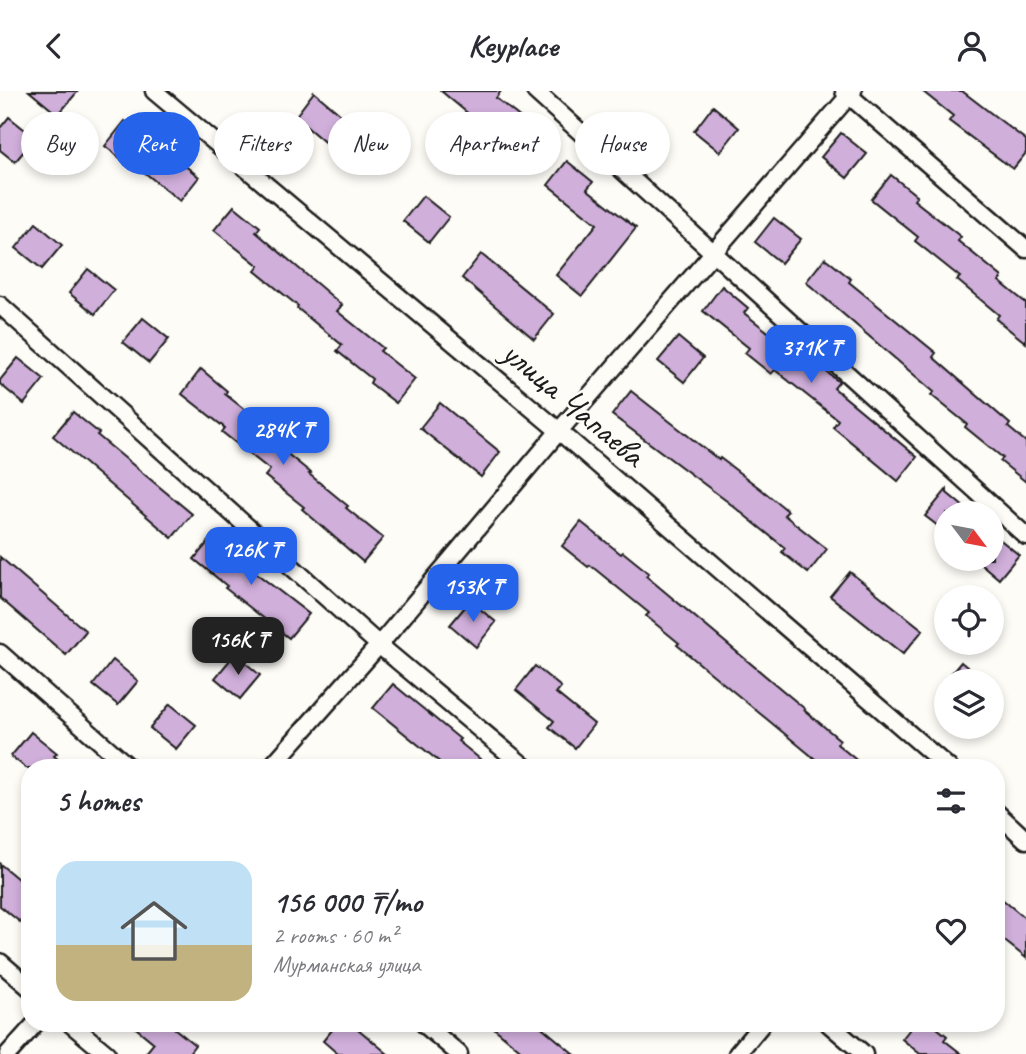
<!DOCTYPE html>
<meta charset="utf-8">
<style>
body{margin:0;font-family:Caveat,sans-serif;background:#f7f7f7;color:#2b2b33;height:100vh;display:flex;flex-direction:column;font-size:26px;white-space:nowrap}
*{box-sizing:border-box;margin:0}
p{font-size:23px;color:#7c7c81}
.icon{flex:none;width:38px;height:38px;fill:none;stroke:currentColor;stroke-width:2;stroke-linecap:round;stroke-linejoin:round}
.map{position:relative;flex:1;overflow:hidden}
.details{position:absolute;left:21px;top:668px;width:984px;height:273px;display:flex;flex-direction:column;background:#fff;border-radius:28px;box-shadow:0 4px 10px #0003}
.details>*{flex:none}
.top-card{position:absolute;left:21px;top:21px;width:985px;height:63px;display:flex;gap:14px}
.needle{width:46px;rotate:122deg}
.tools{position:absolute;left:934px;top:410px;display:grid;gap:14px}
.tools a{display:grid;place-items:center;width:70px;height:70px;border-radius:50%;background:#fff;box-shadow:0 4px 10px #0003;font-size:35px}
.price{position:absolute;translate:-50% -60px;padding:0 16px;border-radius:14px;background:#2563eb;color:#fff;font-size:23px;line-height:46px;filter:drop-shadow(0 2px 4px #0008)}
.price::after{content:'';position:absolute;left:50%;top:42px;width:21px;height:16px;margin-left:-10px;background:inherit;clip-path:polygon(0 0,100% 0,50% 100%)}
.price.active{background:#222;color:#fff}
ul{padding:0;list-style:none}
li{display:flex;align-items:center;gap:21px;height:175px;padding:0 35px}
li span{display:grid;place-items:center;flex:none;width:196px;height:140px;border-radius:21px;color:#555}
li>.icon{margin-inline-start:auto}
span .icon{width:84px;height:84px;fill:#fffc;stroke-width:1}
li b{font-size:30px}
h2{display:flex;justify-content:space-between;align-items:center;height:84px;padding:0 35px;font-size:30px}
.pill{padding:0 24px;border-radius:32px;background:#fff;box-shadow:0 4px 10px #0003;font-size:24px;line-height:63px}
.pill.active{background:#2563eb;color:#fff}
header{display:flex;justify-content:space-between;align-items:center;height:91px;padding:0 35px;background:#fff;font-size:32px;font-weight:800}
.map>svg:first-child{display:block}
.building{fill:#d0afdb;stroke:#1c1c1c;stroke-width:2}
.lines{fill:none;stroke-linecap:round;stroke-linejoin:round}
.street-casing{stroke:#1c1c1c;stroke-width:21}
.street{stroke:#fdfcf7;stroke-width:16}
.labels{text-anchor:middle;stroke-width:5;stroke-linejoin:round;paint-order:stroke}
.street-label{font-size:35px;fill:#1c1c1c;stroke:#fdfcf7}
</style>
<header><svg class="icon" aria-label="back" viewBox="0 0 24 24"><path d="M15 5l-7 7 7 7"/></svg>Keyplace<svg class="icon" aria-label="person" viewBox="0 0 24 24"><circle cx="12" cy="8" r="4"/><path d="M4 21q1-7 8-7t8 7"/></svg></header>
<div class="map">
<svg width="1026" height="963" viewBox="0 0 1026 963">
<rect width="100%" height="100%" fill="#fdfcf7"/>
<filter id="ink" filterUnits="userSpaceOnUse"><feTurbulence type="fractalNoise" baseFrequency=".0143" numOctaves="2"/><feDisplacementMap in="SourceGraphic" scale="14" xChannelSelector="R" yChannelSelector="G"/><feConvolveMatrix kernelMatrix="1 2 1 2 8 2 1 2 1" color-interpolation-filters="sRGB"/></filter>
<g filter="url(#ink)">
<g class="building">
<polygon points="29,0 78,0 58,24"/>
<polygon points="441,0 501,0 496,7 538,41 519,65"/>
<polygon points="922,0 962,0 1026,49 1026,62 1013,78 949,30 953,25"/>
<polygon points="314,1 381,58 361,82 295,26"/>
<polygon points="713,15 739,37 720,61 694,40"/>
<polygon points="9,26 35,47 15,71 0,59 0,37"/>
<polygon points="125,30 171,68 173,65 199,86 180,110 134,73 131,76 105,55"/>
<polygon points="841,42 867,63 847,87 821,66"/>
<polygon points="567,70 593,91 587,98 636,137 582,205 556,184 597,133 548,94"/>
<polygon points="891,84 917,105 914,109 961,146 958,150 1002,186 999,190 1026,212 1026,252 996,228 999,224 957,189 960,186 915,150 918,146 871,108"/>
<polygon points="423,105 449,126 429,151 403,130"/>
<polygon points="234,115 260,136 256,141 342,214 337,220 383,257 380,260 415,288 396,312 370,292 372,288 337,260 342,254 297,217 298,215 255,180 259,175 214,139"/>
<polygon points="774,127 801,148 781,172 755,151"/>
<polygon points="36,132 62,154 42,178 16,157"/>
<polygon points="481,163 554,223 534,248 462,187"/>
<polygon points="825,167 851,188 849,191 936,262 933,266 1010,333 1008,336 1026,351 1026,391 1000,370 1003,367 965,336 967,333 931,304 934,301 806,191"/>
<polygon points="88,178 114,199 95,223 69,202"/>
<polygon points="722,195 748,217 744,222 810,274 813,270 839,291 834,297 917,366 898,390 833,336 838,329 775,279 771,283 745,262 749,257 703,220"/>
<polygon points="143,227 169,248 149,272 123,251"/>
<polygon points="678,246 703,267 684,291 658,270"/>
<polygon points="18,267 44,288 24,313 0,293 0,289"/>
<polygon points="201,278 227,300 225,303 268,337 263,343 311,382 309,383 348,415 346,417 383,447 363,471 302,418 304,416 265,385 270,379 222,341 225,337 182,303"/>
<polygon points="631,300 719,369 720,367 762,399 788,420 784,424 827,458 808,482 782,461 785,457 728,411 612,324"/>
<polygon points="440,312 500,361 481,386 420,337"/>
<polygon points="73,321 99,342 97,344 192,423 172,447 53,345"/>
<polygon points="947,398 947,402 971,422 947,422 947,442 925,425"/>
<polygon points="581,431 621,463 623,461 649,482 646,485 805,618 804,619 840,649 837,653 866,677 826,677 677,554 679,552 646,525 649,522 590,474 588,476 562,455"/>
<polygon points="992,442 1019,464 999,488 974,467 992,467"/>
<polygon points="214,444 240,465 238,468 309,523 289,547 225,497 227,495 194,468"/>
<polygon points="0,466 86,540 66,564 0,507"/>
<polygon points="850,481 923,539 903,563 830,505"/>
<polygon points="470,510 496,531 476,556 450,534"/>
<polygon points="235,563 260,584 240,608 215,587"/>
<polygon points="113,569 138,590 118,614 93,594"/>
<polygon points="961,571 984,590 945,590"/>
<polygon points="535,575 561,596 556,602 594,633 575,657 549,636 554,630 516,599"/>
<polygon points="393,593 460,648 458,650 491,677 447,677 373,617"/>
<polygon points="170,613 196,634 176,658 150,637"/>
<polygon points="31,641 57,662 54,665 69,677 26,677 11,665"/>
<polygon points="0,773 30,798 30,839 0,815"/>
<polygon points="996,803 1026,828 1026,867 996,843"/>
<polygon points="131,933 169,933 195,954 188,963 145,963 154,952"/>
<polygon points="337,933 352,933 388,963 338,963 323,950"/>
<polygon points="489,933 538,933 574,963 525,963"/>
<polygon points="914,933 932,933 947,945 944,949 962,963 920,963 902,948"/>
</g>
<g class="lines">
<defs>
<g id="street">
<polyline points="154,0 559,340 949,677"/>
<polyline points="535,0 1026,445"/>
<polyline points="844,0 1026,158"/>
<polyline points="0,214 379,554 526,677"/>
<polyline points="0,562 130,677"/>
<polyline points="270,677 379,554 559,340 853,0"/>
<polyline points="996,721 1026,749"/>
<polyline points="0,871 30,897"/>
<polyline points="71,933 107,963"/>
<polyline points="424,933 459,963"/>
<polyline points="829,933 864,963"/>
<polyline points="8,963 35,933"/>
<polyline points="737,963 762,933"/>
</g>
</defs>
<use href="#street" class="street-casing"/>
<use href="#street" class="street"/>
</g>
</g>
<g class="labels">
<g class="street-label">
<text transform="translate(574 312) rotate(40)" y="12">улица Чапаева</text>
</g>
</g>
</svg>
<div class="tools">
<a><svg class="needle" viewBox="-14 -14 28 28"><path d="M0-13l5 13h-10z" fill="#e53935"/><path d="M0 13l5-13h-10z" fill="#7c7c81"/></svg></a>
<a><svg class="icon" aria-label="locate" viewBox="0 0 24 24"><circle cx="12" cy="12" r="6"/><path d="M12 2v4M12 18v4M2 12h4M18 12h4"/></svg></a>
<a><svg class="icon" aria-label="layers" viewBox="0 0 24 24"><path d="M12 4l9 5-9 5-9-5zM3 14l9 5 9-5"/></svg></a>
</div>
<b class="price" style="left:811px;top:294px">371K ₸</b>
<b class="price" style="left:283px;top:376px">284K ₸</b>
<b class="price" style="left:251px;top:496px">126K ₸</b>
<b class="price" style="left:473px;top:533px">153K ₸</b>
<b class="price active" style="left:238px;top:586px">156K ₸</b>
<div class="top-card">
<a class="pill">Buy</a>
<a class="pill active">Rent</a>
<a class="pill">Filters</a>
<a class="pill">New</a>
<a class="pill">Apartment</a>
<a class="pill">House</a>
</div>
<section class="details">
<h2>5 homes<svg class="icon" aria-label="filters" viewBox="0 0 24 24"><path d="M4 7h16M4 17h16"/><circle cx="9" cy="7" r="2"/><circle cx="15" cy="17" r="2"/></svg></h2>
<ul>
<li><span style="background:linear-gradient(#bfe0f5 60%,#c2b280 0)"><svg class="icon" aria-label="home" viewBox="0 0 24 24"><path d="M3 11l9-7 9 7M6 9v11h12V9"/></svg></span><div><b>156 000 ₸/mo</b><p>2 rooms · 60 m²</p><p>Мурманская улица</p></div><svg class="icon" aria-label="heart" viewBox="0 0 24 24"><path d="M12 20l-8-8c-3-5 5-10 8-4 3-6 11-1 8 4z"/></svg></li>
</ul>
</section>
</div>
